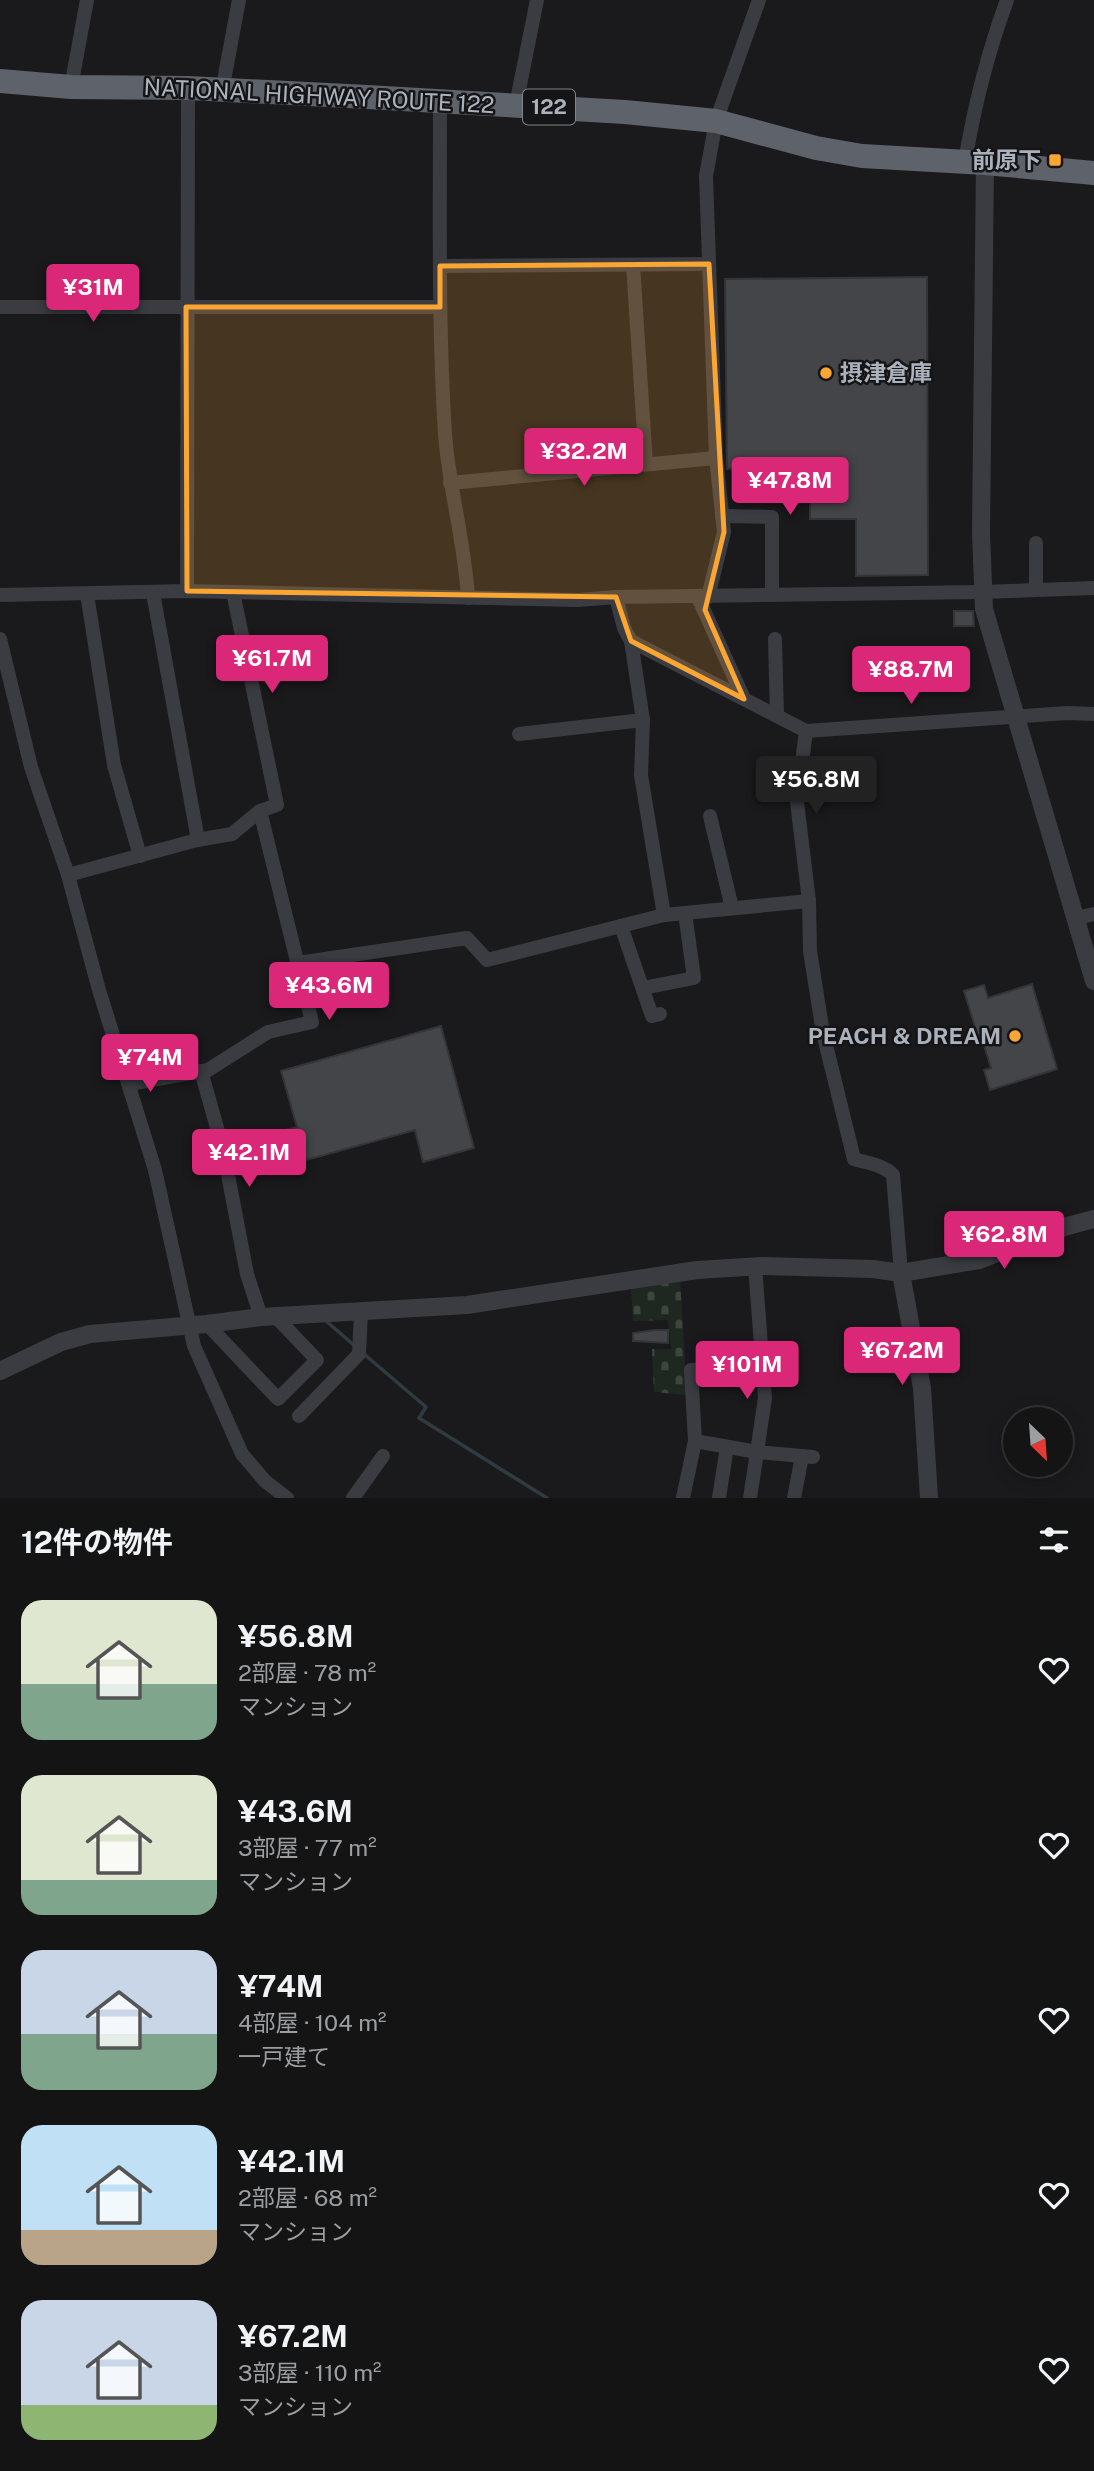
<!DOCTYPE html>
<html lang="ja">
<meta charset="utf-8">
<style>
body{margin:0;font-family:"Public Sans","Noto Sans JP",sans-serif;background:#1d1d1e;color:#f1f3f6;height:100vh;display:flex;flex-direction:column;font-size:26px;white-space:nowrap}
*{box-sizing:border-box;margin:0}
p{font-size:23px;color:#9d9ea0}
.icon{flex:none;width:38px;height:38px;fill:none;stroke:currentColor;stroke-width:2;stroke-linecap:round;stroke-linejoin:round}
.map{position:relative;height:1498px;overflow:hidden}
.side{display:flex;flex-direction:column;background:#141415;flex:1}
.side>*{flex:none}
.needle{width:46px;rotate:155deg}
.fabs{position:absolute;left:1003px;top:1407px;display:grid;gap:14px}
.fabs a{display:grid;place-items:center;width:70px;height:70px;border-radius:50%;background:#141415;box-shadow:0 4px 18px #0003,0 0 0 2px #333334;font-size:35px}
.price{position:absolute;translate:-50% -60px;padding:0 16px;border-radius:7px;background:#db2777;color:#fff;font-size:23px;line-height:46px;filter:drop-shadow(0 2px 4px #0008)}
.price::after{content:'';position:absolute;left:50%;top:42px;width:21px;height:16px;margin-left:-10px;background:inherit;clip-path:polygon(0 0,100% 0,50% 100%)}
.price.current{background:#222;color:#fff}
ul{padding:0;list-style:none}
li{display:flex;align-items:center;gap:21px;height:175px;padding:0 21px}
li span{display:grid;place-items:center;flex:none;width:196px;height:140px;border-radius:21px;color:#555}
li>.icon{margin-inline-start:auto}
span .icon{width:84px;height:84px;fill:#fffc;stroke-width:1}
li b{font-size:30px}
h2{display:flex;justify-content:space-between;align-items:center;height:84px;padding:0 21px;font-size:30px}
.map>svg:first-child{display:block}
.cemetery{fill:url(#cemetery-stones)}
.lines{fill:none;stroke-linecap:round;stroke-linejoin:round}
.stream{stroke:#2f3b41;stroke-width:3.5}
.building{fill:#444549;stroke:#343438;stroke-width:2}
.minor{stroke:#3b3c42;stroke-width:14}
.tertiary{stroke:#3b3c42;stroke-width:18}
.trunk{stroke:#5e626a;stroke-width:24}
.marked{fill:#fba633;fill-opacity:0.2;stroke:#fba633;stroke-width:5;stroke-linejoin:round}
.poi-dot{fill:#fba633;stroke:#151517;stroke-width:2.5}
.labels{text-anchor:middle;stroke-width:5;stroke-linejoin:round;paint-order:stroke}
.shield{fill:#151517;stroke:#7f838a;stroke-width:2}
.shield-label{font-size:21px;font-weight:bold;fill:#acb2bc}
.street-label{font-size:23px;fill:#acb2bc;stroke:#151517}
.poi-label{font-size:23px;font-weight:bold;fill:#acb2bc;stroke:#151517;text-anchor:end}
</style>
<div class="map">
<svg width="1094" height="1498" viewBox="0 0 1094 1498">
<defs>
<pattern id="cemetery-stones" width="16" height="16" patternUnits="userSpaceOnUse" patternTransform="scale(1.75)"><rect width="16" height="16" fill="#1f2820"/><path d="M2 7V4a2 2 0 0 1 4 0v3zM10 15v-3a2 2 0 0 1 4 0v3z" fill="#3d453e"/></pattern>
</defs>
<rect width="100%" height="100%" fill="#1a1a1c"/>
<polygon class="cemetery" points="680,1279 687,1395 654,1392 652,1349 671,1349 668,1320 633,1321 631,1287"/>
<g class="lines">
<g class="stream">
<polyline points="325,1320 356,1347"/>
<polyline points="364,1354 426,1407 419,1418 547,1498"/>
</g>
</g>
<g class="building">
<polygon points="927,277 928,575 856,576 856,519 810,519 810,468 727,469 725,279"/>
<polygon points="954,611 973,611 974,626 954,626"/>
<polygon points="1032,984 1057,1069 990,1090 984,1070 991,1068 983,1042 980,1043 964,991 984,985 988,998"/>
<polygon points="441,1026 474,1148 423,1162 415,1130 306,1160 303,1149 288,1153 282,1131 297,1127 281,1071"/>
<polygon points="655,1330 668,1330 668,1343 633,1341 633,1333"/>
</g>
<g class="lines">
<g class="minor">
<polyline points="71,87 87,0"/>
<polyline points="222,91 239,0"/>
<path d="M 440,101 C 440,212 438,323 445,434 C 449,489 465,543 468,598"/>
<polyline points="516,105 537,0"/>
<path d="M 965,162 C 974,107 988,52 1007,0"/>
<polyline points="633,265 646,464"/>
<polyline points="440,266 709,264"/>
<polyline points="0,307 440,307"/>
<polyline points="450,483 716,458"/>
<polyline points="722,516 772,517 772,595"/>
<polyline points="1036,589 1036,543"/>
<polyline points="187,591 188,88"/>
<polyline points="153,593 198,840"/>
<polyline points="87,594 114,765 140,856"/>
<polyline points="0,595 187,591 578,600 616,597 982,592 1094,588"/>
<polyline points="616,597 624,628 631,641 643,720 641,775 664,915"/>
<polyline points="698,597 744,699"/>
<polyline points="708,597 724,532 716,458 706,176 716,121 759,0"/>
<polyline points="0,639 31,767 68,875 99,990 155,1170 194,1346 242,1454 265,1481 287,1498"/>
<polyline points="775,639 777,716"/>
<polyline points="631,641 806,731 1067,713 1094,714"/>
<path d="M 806,731 L 797,802 L 809,901 L 810,951 L 823,1033 L 854,1159 C 867,1163 884,1165 893,1175 L 901,1273"/>
<polyline points="519,734 643,720"/>
<polyline points="710,816 732,908"/>
<polyline points="68,875 197,840 232,834 260,811 277,805 233,592"/>
<polyline points="1076,918 1094,914"/>
<polyline points="621,926 652,1016 660,1014"/>
<polyline points="298,963 467,938 487,960 664,915 809,901"/>
<polyline points="643,988 694,978 685,913"/>
<polyline points="201,1071 223,1149 247,1274 261,1317"/>
<polyline points="129,1084 208,1070 268,1032 312,1022 260,811"/>
<polyline points="755,1266 765,1398 757,1452 813,1457"/>
<polyline points="207,1324 278,1399 317,1360 275,1316"/>
<polyline points="299,1416 359,1354 361,1312"/>
<polyline points="353,1498 383,1456"/>
<polyline points="683,1498 695,1441"/>
<polyline points="719,1498 727,1447"/>
<polyline points="750,1498 757,1452 695,1441 691,1370 764,1364"/>
<polyline points="794,1498 802,1456"/>
</g>
<g class="tertiary">
<polyline points="985,163 981,533 984,609 1094,981"/>
<polyline points="901,1273 922,1388 929,1498"/>
<polyline points="0,1371 61,1342 90,1334 207,1324 261,1317 467,1305 697,1270 762,1266 873,1269 901,1273 979,1260 1064,1227 1094,1219"/>
</g>
<polyline class="trunk" points="0,81 71,87 188,88 367,97 625,112 716,121 816,148 862,156 985,163 1094,173"/>
</g>
<path class="marked" d="M 709,264 L 724,532 L 705,610 L 744,699 L 631,641 L 616,597 L 187,591 L 186,307 L 440,307 L 440,266 Z"/>
<g class="poi-dot">
<rect x="1048" y="153" width="14" height="14" rx="3.5"/>
<circle cx="826" cy="373" r="7"/>
<circle cx="1015" cy="1036" r="7"/>
</g>
<g class="labels">
<rect class="shield" x="523" y="89.5" width="52" height="35" rx="5"/>
<g class="shield-label">
<text x="549" y="114">122</text>
</g>
<g class="street-label">
<text transform="translate(319 96) rotate(3)" y="8">NATIONAL HIGHWAY ROUTE 122</text>
</g>
<g class="poi-label">
<text x="1041" y="168">前原下</text>
<text x="840" y="381" text-anchor="start">摂津倉庫</text>
<text x="1001" y="1044">PEACH &amp; DREAM</text>
</g>
</g>
</svg>
<div class="fabs">
<a><svg class="needle" viewBox="-14 -14 28 28"><path d="M0-13l5 13h-10z" fill="#e53935"/><path d="M0 13l5-13h-10z" fill="#9d9ea0"/></svg></a>
</div>
<b class="price" style="left:93px;top:324px">¥31M</b>
<b class="price" style="left:584px;top:488px">¥32.2M</b>
<b class="price" style="left:790px;top:517px">¥47.8M</b>
<b class="price" style="left:272px;top:695px">¥61.7M</b>
<b class="price" style="left:911px;top:706px">¥88.7M</b>
<b class="price current" style="left:816px;top:816px">¥56.8M</b>
<b class="price" style="left:329px;top:1022px">¥43.6M</b>
<b class="price" style="left:150px;top:1094px">¥74M</b>
<b class="price" style="left:249px;top:1189px">¥42.1M</b>
<b class="price" style="left:1004px;top:1271px">¥62.8M</b>
<b class="price" style="left:902px;top:1387px">¥67.2M</b>
<b class="price" style="left:747px;top:1401px">¥101M</b>
</div>
<section class="side">
<h2>12件の物件<svg class="icon" aria-label="filters" viewBox="0 0 24 24"><path d="M4 7h16M4 17h16"/><circle cx="9" cy="7" r="2"/><circle cx="15" cy="17" r="2"/></svg></h2>
<ul>
<li><span style="background:linear-gradient(#dfe7d0 60%,#7fa58c 0)"><svg class="icon" aria-label="home" viewBox="0 0 24 24"><path d="M3 11l9-7 9 7M6 9v11h12V9"/></svg></span><div><b>¥56.8M</b><p>2部屋 · 78 m²</p><p>マンション</p></div><svg class="icon" aria-label="heart" viewBox="0 0 24 24"><path d="M12 20l-8-8c-3-5 5-10 8-4 3-6 11-1 8 4z"/></svg></li>
<li><span style="background:linear-gradient(#dfe7d0 75%,#7fa58c 0)"><svg class="icon" aria-label="home" viewBox="0 0 24 24"><path d="M3 11l9-7 9 7M6 9v11h12V9"/></svg></span><div><b>¥43.6M</b><p>3部屋 · 77 m²</p><p>マンション</p></div><svg class="icon" aria-label="heart" viewBox="0 0 24 24"><path d="M12 20l-8-8c-3-5 5-10 8-4 3-6 11-1 8 4z"/></svg></li>
<li><span style="background:linear-gradient(#c9d6e8 60%,#7fa58c 0)"><svg class="icon" aria-label="home" viewBox="0 0 24 24"><path d="M3 11l9-7 9 7M6 9v11h12V9"/></svg></span><div><b>¥74M</b><p>4部屋 · 104 m²</p><p>一戸建て</p></div><svg class="icon" aria-label="heart" viewBox="0 0 24 24"><path d="M12 20l-8-8c-3-5 5-10 8-4 3-6 11-1 8 4z"/></svg></li>
<li><span style="background:linear-gradient(#bfe0f5 75%,#b9a48a 0)"><svg class="icon" aria-label="home" viewBox="0 0 24 24"><path d="M3 11l9-7 9 7M6 9v11h12V9"/></svg></span><div><b>¥42.1M</b><p>2部屋 · 68 m²</p><p>マンション</p></div><svg class="icon" aria-label="heart" viewBox="0 0 24 24"><path d="M12 20l-8-8c-3-5 5-10 8-4 3-6 11-1 8 4z"/></svg></li>
<li><span style="background:linear-gradient(#c9d6e8 75%,#8fb573 0)"><svg class="icon" aria-label="home" viewBox="0 0 24 24"><path d="M3 11l9-7 9 7M6 9v11h12V9"/></svg></span><div><b>¥67.2M</b><p>3部屋 · 110 m²</p><p>マンション</p></div><svg class="icon" aria-label="heart" viewBox="0 0 24 24"><path d="M12 20l-8-8c-3-5 5-10 8-4 3-6 11-1 8 4z"/></svg></li>
</ul>
</section>
